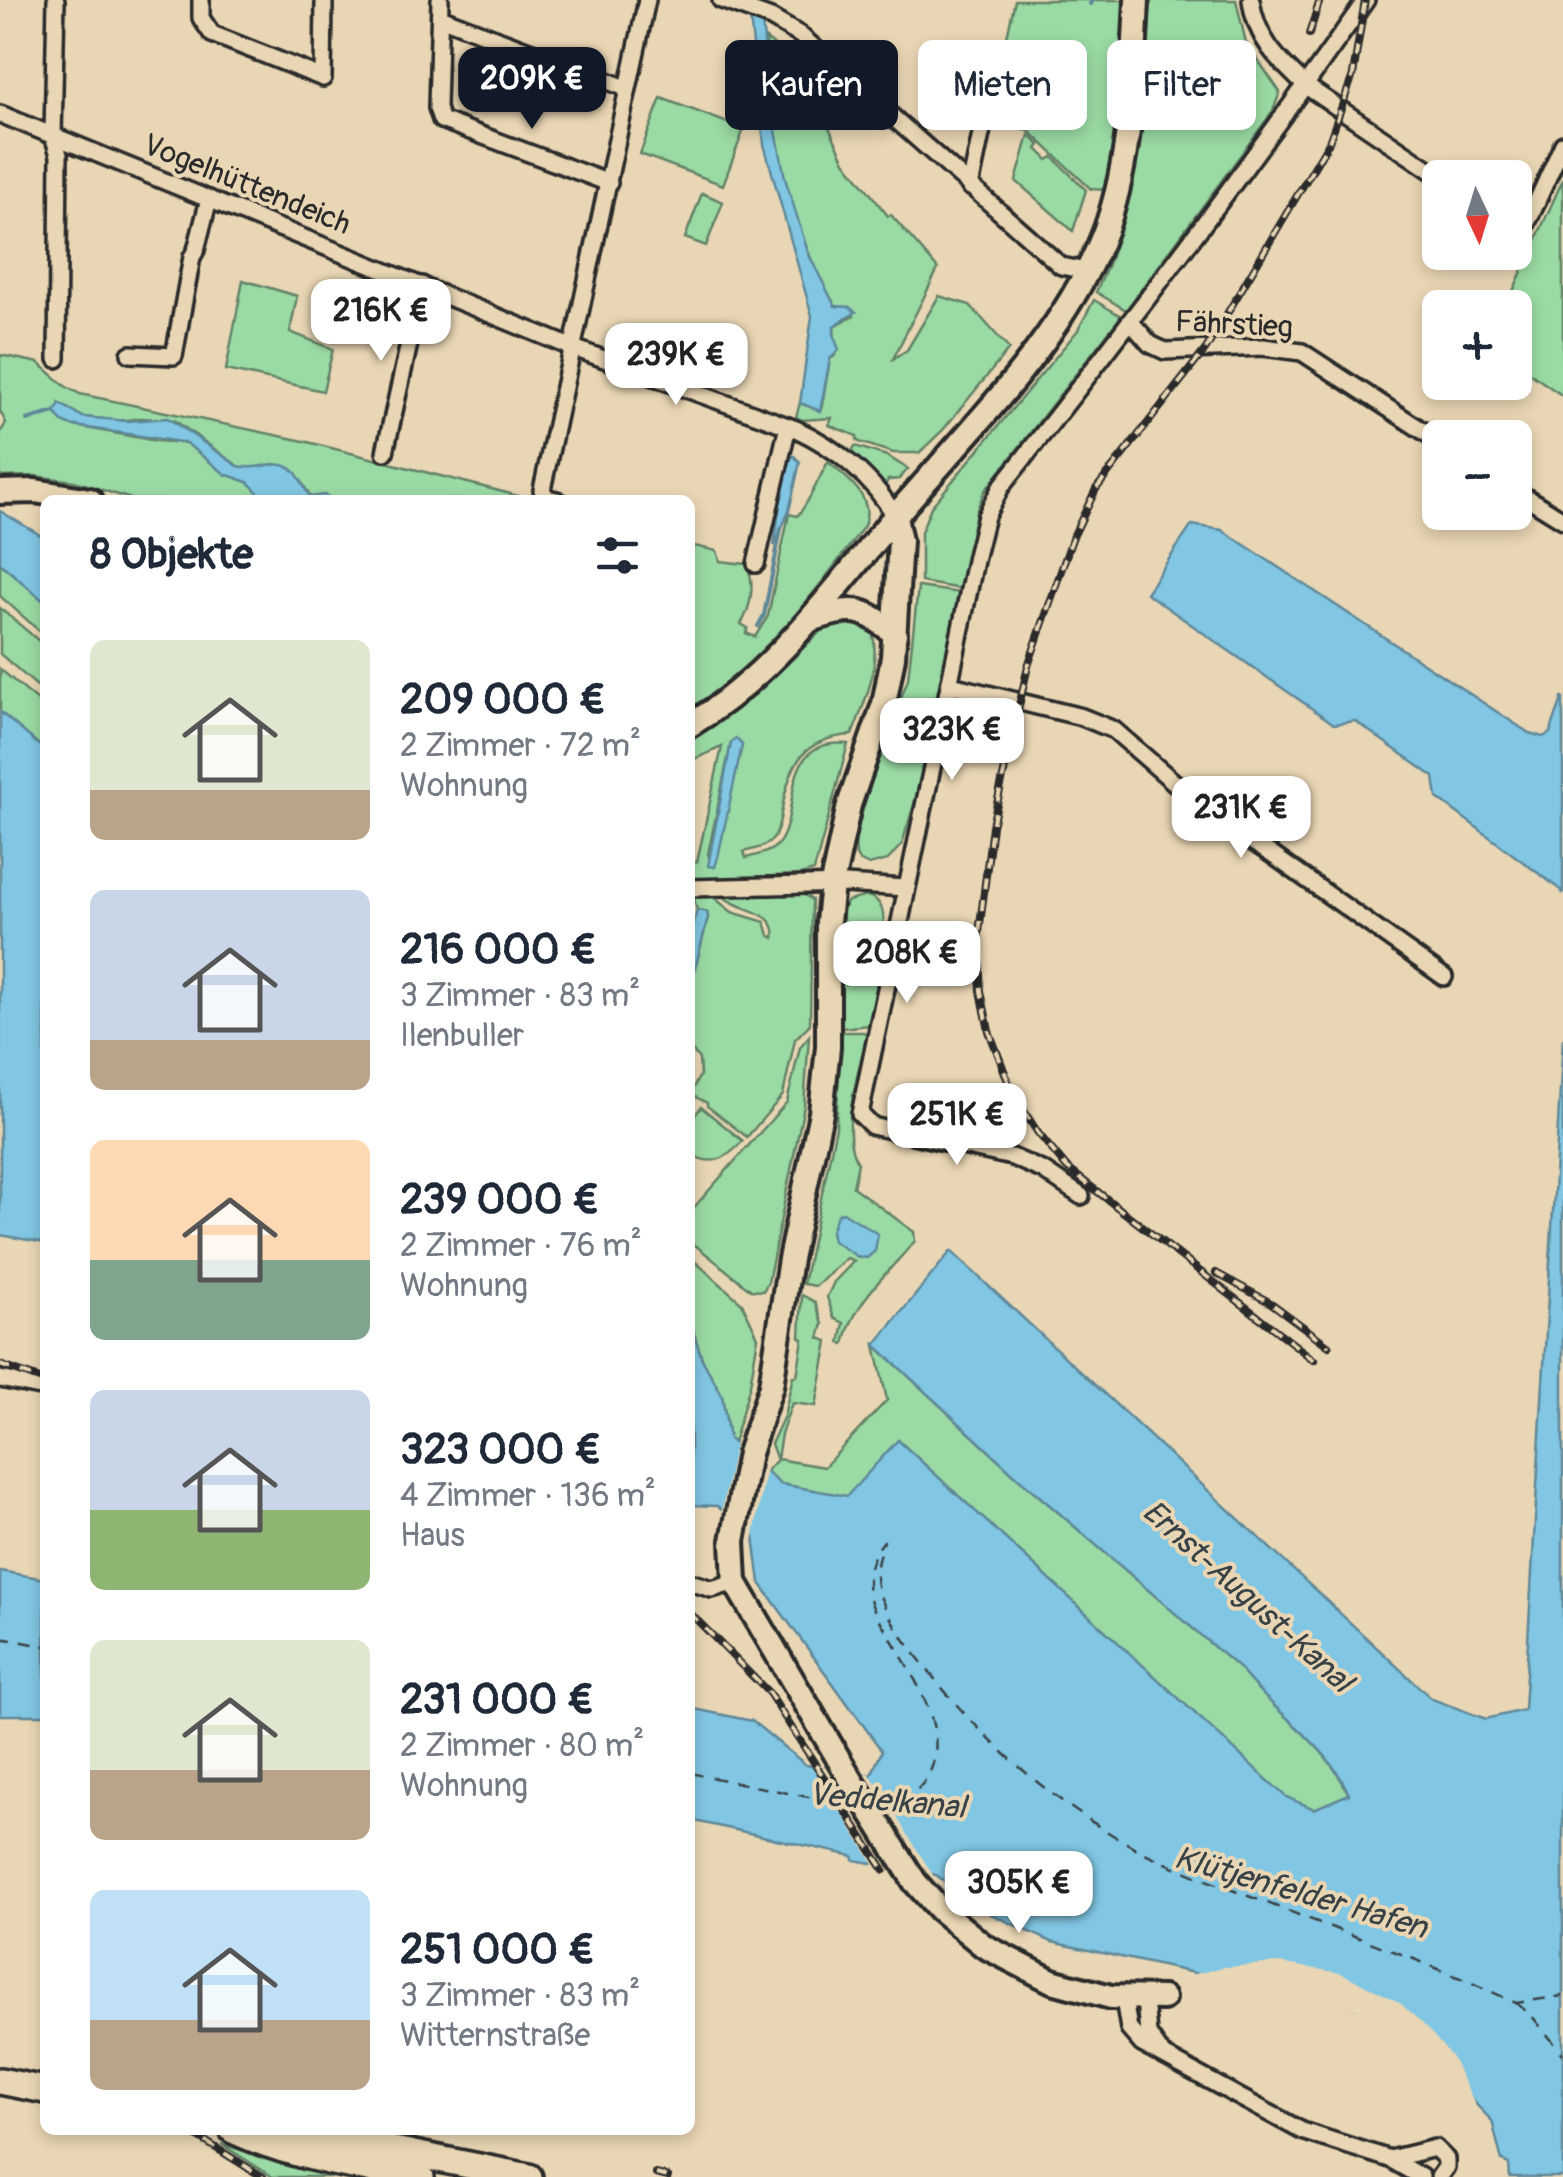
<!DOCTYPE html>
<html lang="de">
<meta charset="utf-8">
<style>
body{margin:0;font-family:Pangolin,sans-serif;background:#f6f6f7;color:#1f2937;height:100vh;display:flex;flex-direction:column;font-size:38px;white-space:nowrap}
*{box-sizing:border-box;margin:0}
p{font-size:32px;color:#747a83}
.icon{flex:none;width:55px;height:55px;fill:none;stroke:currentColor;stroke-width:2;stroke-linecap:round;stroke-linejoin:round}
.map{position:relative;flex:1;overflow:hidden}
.sheet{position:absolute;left:40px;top:495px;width:655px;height:1640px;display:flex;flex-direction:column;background:#fff;border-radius:15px;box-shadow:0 5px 15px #0003}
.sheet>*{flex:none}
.banner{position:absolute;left:725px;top:40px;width:688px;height:90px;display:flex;gap:20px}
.needle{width:65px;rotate:176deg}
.buttons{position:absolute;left:1422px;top:160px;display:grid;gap:20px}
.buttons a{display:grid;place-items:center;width:110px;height:110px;border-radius:15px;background:#fff;box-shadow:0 5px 15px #0003;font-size:50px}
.price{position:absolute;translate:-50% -85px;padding:0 22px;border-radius:20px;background:#fff;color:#222;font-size:32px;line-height:65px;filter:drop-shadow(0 2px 5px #0008)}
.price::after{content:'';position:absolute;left:50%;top:60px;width:30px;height:22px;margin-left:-15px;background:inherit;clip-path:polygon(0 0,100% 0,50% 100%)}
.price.current{background:#111827;color:#fff}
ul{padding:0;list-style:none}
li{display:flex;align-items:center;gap:30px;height:250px;padding:0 50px}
li span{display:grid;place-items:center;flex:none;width:280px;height:200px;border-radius:15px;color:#555}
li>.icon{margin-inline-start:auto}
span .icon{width:120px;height:120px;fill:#fffc;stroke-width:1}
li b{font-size:42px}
h2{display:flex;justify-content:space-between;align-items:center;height:120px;padding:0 50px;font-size:42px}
.tag{padding:0 35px;border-radius:15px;background:#fff;box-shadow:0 5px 15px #0003;font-size:35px;line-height:90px}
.tag.current{background:#111827;color:#fff}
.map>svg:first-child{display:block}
.green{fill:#9adaa4;stroke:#628268;stroke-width:2.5;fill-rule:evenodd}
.water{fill:#81c6e2;stroke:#5f8899;stroke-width:2.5}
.pier{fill:#e9d6b4}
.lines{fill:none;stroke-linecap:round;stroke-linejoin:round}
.stream{stroke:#5f8899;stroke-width:4}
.ferry{stroke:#384246;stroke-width:2.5;stroke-dasharray:12 10;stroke-linecap:butt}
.street-casing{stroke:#2b2b2b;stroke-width:22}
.secondary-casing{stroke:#2b2b2b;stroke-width:30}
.primary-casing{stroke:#2b2b2b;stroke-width:32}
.street{stroke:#e9d6b4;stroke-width:15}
.secondary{stroke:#e9d6b4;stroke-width:22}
.primary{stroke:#e9d6b4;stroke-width:25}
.rail-casing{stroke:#2b2b2b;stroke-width:8}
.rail{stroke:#e9d6b4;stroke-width:4;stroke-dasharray:11;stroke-linecap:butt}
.labels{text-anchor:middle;stroke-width:8;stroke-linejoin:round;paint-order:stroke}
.street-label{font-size:30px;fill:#2b2b2b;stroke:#e9d6b4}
.water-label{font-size:32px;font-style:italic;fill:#384246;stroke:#e9d6b4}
</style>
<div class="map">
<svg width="1563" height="2177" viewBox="0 0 1563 2177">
<rect width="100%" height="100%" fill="#e9d6b4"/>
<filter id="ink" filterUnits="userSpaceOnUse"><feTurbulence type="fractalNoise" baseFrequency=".01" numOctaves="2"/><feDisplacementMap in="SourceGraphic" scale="20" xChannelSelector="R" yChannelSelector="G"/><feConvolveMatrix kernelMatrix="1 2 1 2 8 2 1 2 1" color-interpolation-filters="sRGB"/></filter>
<g filter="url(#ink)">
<g class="green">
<polygon points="1015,0 1127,0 1117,142 1106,190 1091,189 1029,131 1009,127 1020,69 1001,64"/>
<path d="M 1151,0 L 1236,0 L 1246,43 L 1280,92 L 1273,111 L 1126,310 L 1096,292 C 1140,199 1144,101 1151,0 Z"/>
<path d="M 766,39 L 812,76 L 824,117 L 845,161 L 888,216 L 891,215 L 938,269 L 893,359 L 907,350 L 939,296 L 970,305 L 1009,349 L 943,430 L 919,453 L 893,453 L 857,441 L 857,436 L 829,425 L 832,418 L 802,420 L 796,417 L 800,403 L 821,411 L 830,359 L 836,355 L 834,326 L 854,316 L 849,307 L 836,307 C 787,227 771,130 766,39 Z"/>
<polygon points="661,98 744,129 723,185 640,154"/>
<polygon points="1029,135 1040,145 1037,149 1048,160 1053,157 1086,190 1073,231 1016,181"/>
<polygon points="1563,179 1563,396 1515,363 1515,308 1506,307"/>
<polygon points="702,193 723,202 706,246 685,238"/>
<polygon points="243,280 297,296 290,332 333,349 323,391 226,370"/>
<polygon points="1094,300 1121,316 984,492 976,512 961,589 921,582 921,532 931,507 1078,330"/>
<polygon points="0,355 39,363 65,386 80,394 304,441 534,500 336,500 324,495 311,498 301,481 274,464 247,469 238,466 174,420 141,418 119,421 83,417 60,404 69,425 157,441 186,443 225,474 248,482 265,500 134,500 74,481 35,476 0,477 0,433 6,423 0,411"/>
<polygon points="855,446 887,456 908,469 899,479 888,480 885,486 851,453"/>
<path d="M 828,462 C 848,478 875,498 864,526 C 815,593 763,665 690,708 L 690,545 L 717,551 L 720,561 L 746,564 C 756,581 751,608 741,624 L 748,628 L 746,633 L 755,637 L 768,616 L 789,514 L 797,516 C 807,507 819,477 828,462 Z"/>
<polygon points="0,563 45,602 45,636 0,596"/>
<polygon points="918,587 961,593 920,784 902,844 888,860 869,865 859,860 856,855 855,838 872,777 908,679"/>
<polygon points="0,608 45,646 45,693 0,654"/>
<path d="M 857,619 L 872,630 C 881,666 865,702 852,735 C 803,738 790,763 782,809 C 780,818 779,831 773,839 C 766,847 754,849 744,852 L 746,858 C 756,855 767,854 775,847 C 804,822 774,736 848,744 L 814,871 L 793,877 L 690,880 L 690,863 L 697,862 L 722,747 L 690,761 L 690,735 L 755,695 L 826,626 ZM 731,743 L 742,745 L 716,862 L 710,861 L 708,854 Z"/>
<polygon points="0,669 45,707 45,750 0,712"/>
<path d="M 802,893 L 812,900 L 810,1024 L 795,1039 L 783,1095 L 747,1137 L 707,1106 L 707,1103 L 690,1094 L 700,1075 L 699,1059 L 690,1048 L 690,989 L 708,917 L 707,912 L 697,910 L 693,896 L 712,896 L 732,912 L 765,922 L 769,935 L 774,938 C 779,910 739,912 723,896 Z"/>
<path d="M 867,896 C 873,898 877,899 880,905 C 892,925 874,1001 868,1025 L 841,1028 L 843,909 L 848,901 Z"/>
<path d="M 841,1032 L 864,1032 L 867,1035 C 860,1066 838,1136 858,1163 L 853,1187 L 914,1232 L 915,1241 C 888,1273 853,1302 844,1344 L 840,1343 L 844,1323 L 834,1318 L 827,1297 L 834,1282 L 854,1261 L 847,1258 L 816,1286 L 803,1284 L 836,1127 Z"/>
<polygon points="809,1036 804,1106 768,1282 763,1291 751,1290 690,1241 690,1212 787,1102 800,1047"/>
<path d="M 701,1107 L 743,1141 C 728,1157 715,1167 694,1156 L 690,1141 L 690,1117 L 693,1118 Z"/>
<polygon points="690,1257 742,1303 758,1337 750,1385 733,1443 729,1439 722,1395 702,1359 690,1321"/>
<path d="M 802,1295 L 815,1302 L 823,1324 L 819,1338 L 828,1341 L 816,1406 L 792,1403 L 781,1434 L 777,1459 L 824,1467 L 887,1400 L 875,1345 L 1015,1475 L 1240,1669 C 1276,1716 1324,1739 1349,1795 L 1314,1809 L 1286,1798 L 898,1440 L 847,1497 L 781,1484 L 766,1471 L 777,1460 L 771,1444 L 784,1416 L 793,1376 L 797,1376 L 803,1339 L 800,1337 Z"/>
<polygon points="221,2144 333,2177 273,2177"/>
</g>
<g class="water">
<polygon points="748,0 760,0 769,93 785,178 809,255 835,306 849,307 856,312 834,326 834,336 839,350 830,359 820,411 800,403 812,316 764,144"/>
<path d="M 60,404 L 83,417 L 128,421 L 168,418 L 238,466 C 256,472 277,457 293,470 C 301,477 304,489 310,497 L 324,495 L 336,500 L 265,500 L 248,482 L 225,474 L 186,443 L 69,425 L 61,421 L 55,412 Z"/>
<polygon points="794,456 800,462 789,511 774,546 786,459"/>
<polygon points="0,511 45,538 45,602 0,563"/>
<polygon points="1192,525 1222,530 1529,733 1543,737 1550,733 1563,696 1563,894 1561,890 1437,798 1434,777 1355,721 1334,724 1146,593"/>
<polygon points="0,712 45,750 45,1243 0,1235"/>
<polygon points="736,738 742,745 718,857 715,867 708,866 731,743"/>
<polygon points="697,910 707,912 708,917 690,989 690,940"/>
<path d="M 1563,1038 L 1563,2177 L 1510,2177 L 1509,2164 L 1502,2161 L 1492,2121 L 1461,2089 L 1369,2014 L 1325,1995 L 1212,1977 L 1052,1942 L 984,1911 L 936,1875 L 854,1860 L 853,1856 L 690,1820 L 690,1708 L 752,1721 L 806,1765 L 871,1775 L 882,1751 L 760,1583 L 754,1537 L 717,1506 L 690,1505 L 690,1321 L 702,1359 L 722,1395 L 729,1439 L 780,1484 L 847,1496 L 898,1440 L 1286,1797 L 1314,1809 L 1349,1794 C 1325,1740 1275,1715 1240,1669 L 1015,1475 L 875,1345 L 951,1251 L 1432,1699 L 1486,1719 L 1524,1710 Z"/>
<polygon points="843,1212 878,1234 875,1251 867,1258 858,1257 833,1241 831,1231 837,1215"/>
<polygon points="0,1571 45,1579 45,1715 0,1715"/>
</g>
<g class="pier">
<polygon points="735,1442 766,1468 753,1541 721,1514"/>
<polygon points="812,1765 870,1774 936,1880 876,1868"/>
<polygon points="1279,1963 1341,1973 1399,2002 1426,2027 1451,2056 1481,2117 1394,2036 1357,2010 1321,1997 1186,1976 1225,1967"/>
</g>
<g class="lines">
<g class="stream">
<polyline points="1090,4 1092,0"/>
<polyline points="27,420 55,412"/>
<polyline points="758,626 764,615 781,529"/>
</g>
<g class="ferry">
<polyline points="0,1638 45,1646"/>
<polyline points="690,1773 818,1799 854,1801"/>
<path d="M 877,1803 C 895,1804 913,1797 924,1782 C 957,1736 911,1674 888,1633 C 881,1622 873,1611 870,1599 C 865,1578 870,1557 884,1541 C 879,1554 874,1571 877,1585 C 883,1612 906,1643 923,1664 C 982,1741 1055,1805 1141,1851 C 1184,1873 1230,1889 1275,1906 C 1356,1937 1438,1966 1516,2003 L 1563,1996"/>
<polyline points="1516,2003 1531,2015 1563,2054"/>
</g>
<defs>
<g id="street">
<polyline points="56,0 53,135 59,155 57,359"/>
<polyline points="201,0 201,18 212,34 323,78 324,0"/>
<polyline points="440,0 437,108 441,120 609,183"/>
<polyline points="721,0 771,18 800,35 1061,266 1086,271"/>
<path d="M 1251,0 C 1256,39 1278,60 1306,86 L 1442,178"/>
<polyline points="440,17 626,88"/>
<path d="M 0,114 L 571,347 L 796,429 C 835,447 875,479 895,517"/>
<polyline points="970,187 996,62"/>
<polyline points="1515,226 1523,232 1563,144"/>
<polyline points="1130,321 1150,344 1165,351 1263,347 1302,352 1440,442"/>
<polyline points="130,354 174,356 192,257 196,250 209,199"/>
<polyline points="385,452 422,285"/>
<polyline points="1515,490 1563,520"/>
<polyline points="557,500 547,498 542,490 647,0"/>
<polyline points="756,564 788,426"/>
<polyline points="951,685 1082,717 1114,730 1214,817 1271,854 1444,977"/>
<polyline points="690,888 845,884 905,888"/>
<path d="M 1081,1196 L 1044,1171 L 1012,1157 L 872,1126 L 860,1114 L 976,556 L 986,516 L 1001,487 C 1127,328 1249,166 1366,0"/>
<polyline points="0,1379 45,1388"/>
<polyline points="690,1582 712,1589 735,1582"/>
<polyline points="1124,1999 1129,2029 1142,2044 1302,2131 1390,2159 1421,2177"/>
<polyline points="1145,1999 1148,2034 1160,2051"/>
<polyline points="1390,2159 1435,2148 1446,2159 1446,2167 1439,2177"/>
</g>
<g id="secondary">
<polyline points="0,492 35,491 90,500"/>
<polyline points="895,517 900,541 893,657 884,704 849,805 832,884 828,922 828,1047 821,1113 790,1259 771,1386 749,1453 733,1541 735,1582 845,1770 915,1882 940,1910 984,1946 1052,1981 1111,1997 1163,1998"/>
<path d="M 810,620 C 852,607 861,605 895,634"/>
<path d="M 690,725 C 775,674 834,589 897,514 C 970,429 1069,333 1107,226 C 1132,153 1133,76 1137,0"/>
</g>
<g id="primary">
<polyline points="0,2081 45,2090"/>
<path d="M 233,2130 C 290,2157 358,2168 421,2177"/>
<polyline points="294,2130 529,2177"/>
</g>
</defs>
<use href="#street" class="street-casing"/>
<use href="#secondary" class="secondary-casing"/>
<use href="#primary" class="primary-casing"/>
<use href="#street" class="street"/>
<use href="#secondary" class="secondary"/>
<use href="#primary" class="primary"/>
<defs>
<g id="rail">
<polyline points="1309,34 1320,0"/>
<polyline points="1216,1273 1271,1303 1329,1346"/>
<polyline points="1314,1360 1067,1168 1038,1133 1013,1094 989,1031 981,991 978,941 992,826 1028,666 1072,539 1096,489 1206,349 1329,142 1353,75 1365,0"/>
<polyline points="0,1365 45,1381"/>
<polyline points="690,1613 769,1693 884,1870"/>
<polyline points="187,2130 263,2177"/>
<polyline points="656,2174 668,2177"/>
</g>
</defs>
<use href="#rail" class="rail-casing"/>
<use href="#rail" class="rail"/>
</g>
</g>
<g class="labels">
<g class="street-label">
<text transform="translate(247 184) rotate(22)" y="10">Vogelhüttendeich</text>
<text transform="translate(1234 324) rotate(3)" y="10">Fährstieg</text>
</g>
<g class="water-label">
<text transform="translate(1248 1596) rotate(42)" y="11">Ernst-August-Kanal</text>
<text transform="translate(887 1800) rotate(5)" y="11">Veddelkanal</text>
<text transform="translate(1301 1892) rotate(16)" y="11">Klütjenfelder Hafen</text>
</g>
</g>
</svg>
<div class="buttons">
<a><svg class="needle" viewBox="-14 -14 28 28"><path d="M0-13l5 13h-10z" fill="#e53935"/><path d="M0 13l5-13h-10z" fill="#747a83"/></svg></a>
<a>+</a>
<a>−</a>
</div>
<b class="price current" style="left:532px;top:132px">209K €</b>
<b class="price" style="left:381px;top:364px">216K €</b>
<b class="price" style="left:676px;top:408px">239K €</b>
<b class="price" style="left:952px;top:783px">323K €</b>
<b class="price" style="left:1241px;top:861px">231K €</b>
<b class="price" style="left:907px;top:1006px">208K €</b>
<b class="price" style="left:957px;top:1168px">251K €</b>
<b class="price" style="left:1019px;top:1936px">305K €</b>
<div class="banner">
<a class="tag current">Kaufen</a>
<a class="tag">Mieten</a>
<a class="tag">Filter</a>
</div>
<section class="sheet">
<h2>8 Objekte<svg class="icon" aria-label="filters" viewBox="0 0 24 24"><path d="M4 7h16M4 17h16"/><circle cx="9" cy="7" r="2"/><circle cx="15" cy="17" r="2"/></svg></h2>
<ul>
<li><span style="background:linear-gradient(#dfe7d0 75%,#b9a48a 0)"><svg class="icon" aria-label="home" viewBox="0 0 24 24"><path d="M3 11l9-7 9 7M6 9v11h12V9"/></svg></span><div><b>209 000 €</b><p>2 Zimmer · 72 m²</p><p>Wohnung</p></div></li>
<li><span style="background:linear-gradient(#c9d6e8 75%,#b9a48a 0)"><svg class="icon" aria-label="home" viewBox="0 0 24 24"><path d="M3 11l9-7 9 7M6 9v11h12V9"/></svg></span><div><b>216 000 €</b><p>3 Zimmer · 83 m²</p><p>Ilenbuller</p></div></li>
<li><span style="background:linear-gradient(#ffd9b3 60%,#7fa58c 0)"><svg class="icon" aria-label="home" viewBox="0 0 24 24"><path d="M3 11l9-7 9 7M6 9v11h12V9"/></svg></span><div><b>239 000 €</b><p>2 Zimmer · 76 m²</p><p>Wohnung</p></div></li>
<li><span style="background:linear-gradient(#c9d6e8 60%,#8fb573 0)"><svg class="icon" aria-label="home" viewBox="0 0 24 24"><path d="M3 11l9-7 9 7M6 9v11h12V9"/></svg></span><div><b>323 000 €</b><p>4 Zimmer · 136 m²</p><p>Haus</p></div></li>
<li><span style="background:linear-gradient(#dfe7d0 65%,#b9a48a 0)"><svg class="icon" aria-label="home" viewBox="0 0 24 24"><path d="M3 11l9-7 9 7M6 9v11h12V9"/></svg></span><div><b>231 000 €</b><p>2 Zimmer · 80 m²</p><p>Wohnung</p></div></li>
<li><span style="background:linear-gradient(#bfe0f5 65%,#b9a48a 0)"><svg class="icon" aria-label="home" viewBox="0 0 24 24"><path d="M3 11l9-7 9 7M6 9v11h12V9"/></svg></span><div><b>251 000 €</b><p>3 Zimmer · 83 m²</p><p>Witternstraße</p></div></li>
</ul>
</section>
</div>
